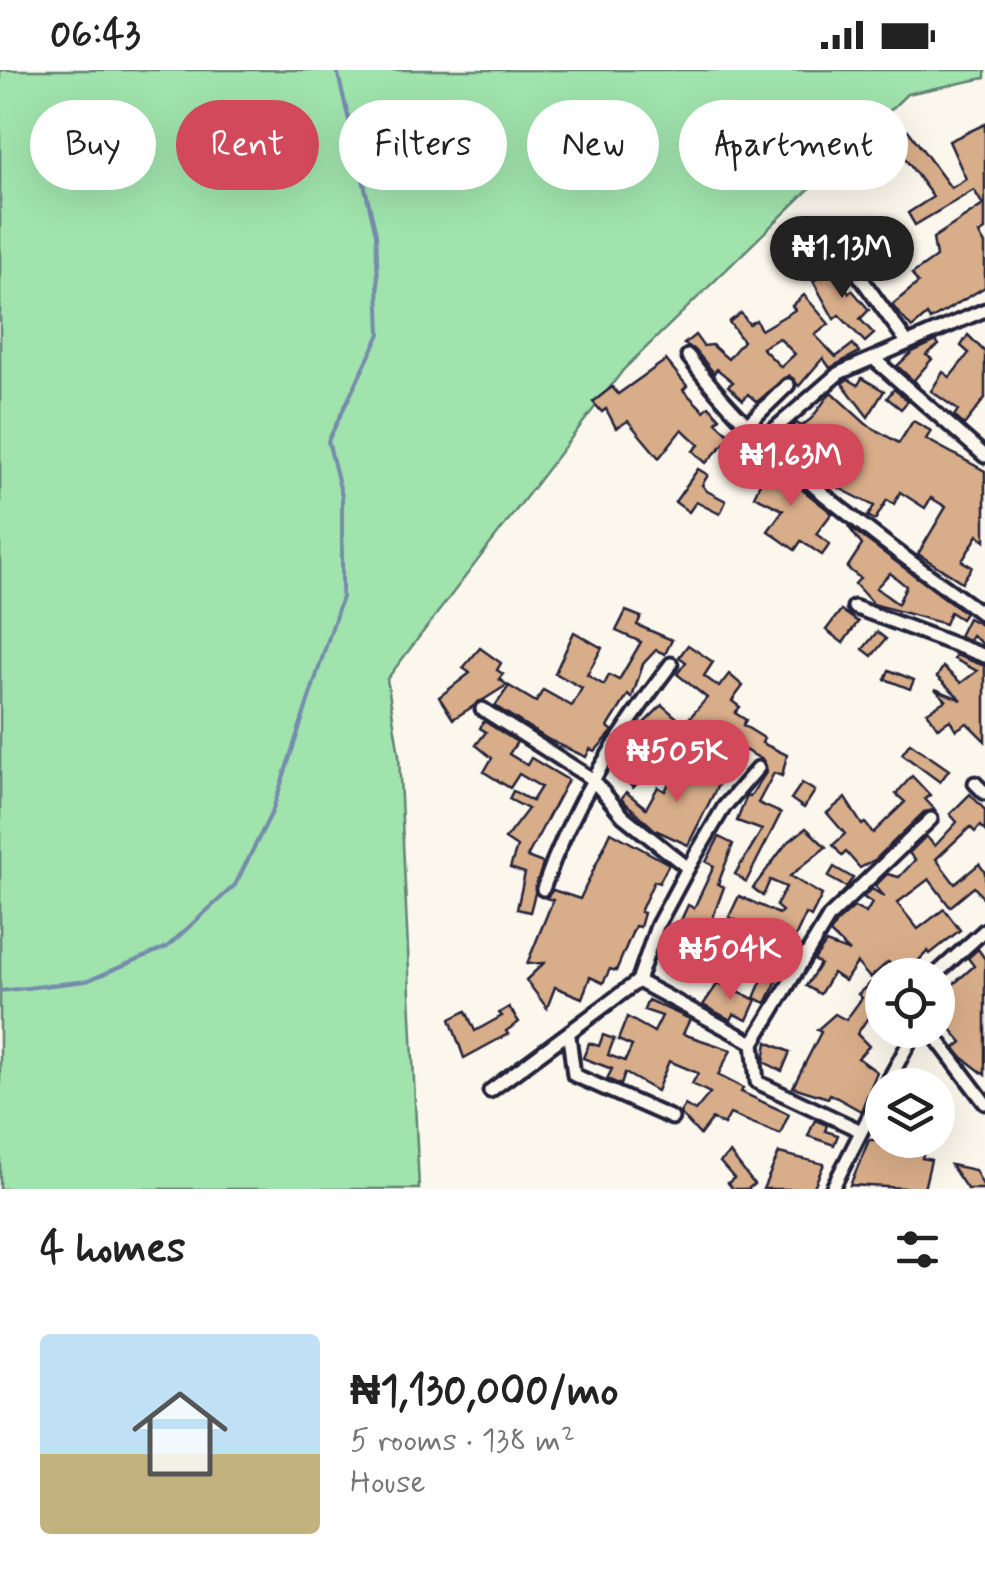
<!DOCTYPE html>
<meta charset="utf-8">
<style>
body{margin:0;font-family:Mynerve,sans-serif;background:#f6f6f6;color:#222;height:100vh;display:flex;flex-direction:column;font-size:38px;white-space:nowrap}
*{box-sizing:border-box;margin:0}
p{font-size:32px;color:#767676}
.icon{flex:none;width:55px;height:55px;fill:none;stroke:currentColor;stroke-width:2;stroke-linecap:round;stroke-linejoin:round}
.map{position:relative;height:1119px;overflow:hidden}
.sheet{display:flex;flex-direction:column;background:#fff;flex:1}
.sheet>*{flex:none}
.top-card{position:absolute;left:30px;top:30px;width:925px;height:90px;display:flex;gap:20px}
.fabs{position:absolute;left:865px;top:888px;display:grid;gap:20px}
.fabs a{display:grid;place-items:center;width:90px;height:90px;border-radius:50%;background:#fff;box-shadow:0 10px 40px #0002;font-size:50px}
.price{position:absolute;translate:-50% -85px;padding:0 22px;border-radius:35px;background:#d1495b;color:#fff;font-size:32px;line-height:65px;filter:drop-shadow(0 2px 5px #0008)}
.price::after{content:'';position:absolute;left:50%;top:60px;width:30px;height:22px;margin-left:-15px;background:inherit;clip-path:polygon(0 0,100% 0,50% 100%)}
.price.current{background:#222;color:#fff}
ul{padding:0;list-style:none}
li{display:flex;align-items:center;gap:30px;height:250px;padding:0 40px}
li+li{border-top:2px solid #e0e0e0}
li span{display:grid;place-items:center;flex:none;width:280px;height:200px;border-radius:10px;color:#555}
li>.icon{margin-inline-start:auto}
span .icon{width:120px;height:120px;fill:#fffc;stroke-width:1}
li b{font-size:42px}
h2{display:flex;justify-content:space-between;align-items:center;height:120px;padding:0 40px;font-size:42px}
.chip{padding:0 35px;border-radius:45px;background:#fff;box-shadow:0 10px 40px #0002;font-size:35px;line-height:90px}
.chip.current{background:#d1495b;color:#fff}
.status{display:flex;justify-content:space-between;align-items:center;height:70px;padding:0 50px;background:#fff;direction:ltr}
.status svg{height:28px;fill:currentColor}
.map>svg:first-child{display:block}
.green{fill:#a0e3ad;stroke:#618274;stroke-width:2.5}
.lines{fill:none;stroke-linecap:round;stroke-linejoin:round}
.stream{stroke:#768cac;stroke-width:4}
.building{fill:#d8ad89;stroke:#22223b;stroke-width:2.5;fill-rule:evenodd}
.minor-casing{stroke:#22223b;stroke-width:19}
.minor{stroke:#fbf7ec;stroke-width:11}
</style>
<div class="status"><b>06:43</b><svg viewBox="0 0 49 12"><path d="M0 12V9h3v3zM5 12V6h3v6zM10 12V3h3v9zM15 12V0h3v12zM26 1h20v11H26zM47 4h2v5h-2z"/></svg></div>
<div class="map">
<svg width="985" height="1119" viewBox="0 0 985 1119">
<rect width="100%" height="100%" fill="#fbf7ec"/>
<filter id="ink" filterUnits="userSpaceOnUse"><feTurbulence type="fractalNoise" baseFrequency=".01" numOctaves="2"/><feDisplacementMap in="SourceGraphic" scale="20" xChannelSelector="R" yChannelSelector="G"/><feConvolveMatrix kernelMatrix="1 2 1 2 8 2 1 2 1" color-interpolation-filters="sRGB"/></filter>
<g filter="url(#ink)">
<polygon class="green" points="0,0 985,0 985,8 907,24 624,299 387,609 399,685 419,1119 0,1119"/>
<g class="lines">
<polyline class="stream" points="0,921 87,911 167,877 235,815 272,742 342,527 342,426 328,371 380,264 376,164 337,0"/>
</g>
<g class="building">
<polygon points="985,54 985,160 979,164 985,174 985,217 930,250 927,245 912,258 892,235 918,213 912,204 936,187 933,168 983,135 974,120 915,155 908,143 933,127 893,72 908,60 951,118 966,109 949,71"/>
<polygon points="810,144 861,159 855,176 833,167 804,166"/>
<polygon points="900,157 907,166 887,181 880,172"/>
<polygon points="831,192 849,223 852,220 869,240 860,249 874,264 865,272 839,245 834,249 813,211 818,208 814,202"/>
<path d="M 804,225 L 829,254 L 815,265 L 836,287 L 853,274 L 859,282 L 830,298 L 823,288 L 799,316 L 789,305 L 757,332 L 748,324 L 743,330 L 728,316 L 733,312 L 717,299 L 714,303 L 695,280 L 684,274 L 695,265 L 703,276 L 712,275 L 728,289 L 743,271 L 729,252 L 741,243 L 749,254 L 756,250 L 761,260 L 795,240 L 792,236 ZM 779,268 L 795,284 L 781,297 L 762,278 Z"/>
<polygon points="968,265 985,282 985,328 964,355 954,346 958,340 931,321 943,302 950,307 969,283 961,276"/>
<polygon points="936,271 939,275 926,285 932,289 914,310 919,316 897,296 912,282"/>
<polygon points="666,290 687,316 683,320 704,341 709,336 720,348 716,352 731,366 706,393 693,381 699,375 682,359 659,388 628,351 616,358 606,339 602,342 593,332 612,317 618,324"/>
<polygon points="862,308 884,321 868,347 842,313 848,309 858,315"/>
<polygon points="894,319 908,331 901,339 887,328"/>
<polygon points="831,322 866,354 899,373 913,351 931,361 926,369 985,401 985,471 978,465 962,491 972,497 962,512 918,484 946,437 931,428 925,438 900,422 894,434 887,430 875,450 868,446 874,436 839,418 849,398 833,388 820,408 810,400 814,394 777,371 796,353 802,356 812,348"/>
<polygon points="754,388 769,400 772,396 832,443 816,464 830,474 822,485 801,471 795,480 768,461 783,440 754,426 761,411 745,397"/>
<polygon points="698,399 708,405 702,415 707,421 726,431 720,444 696,432 689,442 675,432"/>
<path d="M 848,456 L 965,543 L 961,549 L 950,542 L 945,554 L 873,534 L 855,514 L 860,508 L 847,498 L 862,475 ZM 890,503 L 906,516 L 898,534 L 876,518 Z"/>
<polygon points="841,540 858,552 843,573 826,560"/>
<polygon points="626,541 641,547 637,555 672,570 665,584 656,580 643,594 632,628 628,625 608,657 613,661 595,681 590,679 586,687 549,670 495,636 509,616 536,632 543,620 572,636 582,618 555,603 574,562 602,578 587,605 604,615 609,605 619,610 641,572 616,561"/>
<polygon points="968,548 985,557 985,576 972,565 969,570 959,566"/>
<polygon points="877,562 886,569 872,586 863,579"/>
<polygon points="688,575 713,592 704,606 719,617 729,604 743,616 732,631 740,637 735,643 746,650 743,655 764,668 762,673 787,685 782,706 774,703 758,733 781,743 746,812 735,804 762,760 737,751 747,725 750,727 767,701 763,690 731,673 728,678 712,667 709,673 693,659 657,701 652,697 633,718 612,696 632,665 662,635 684,654 707,628 677,604 686,592 679,587"/>
<polygon points="480,578 501,593 497,600 503,604 499,609 507,615 453,649 439,627 470,603 463,598"/>
<polygon points="956,585 985,596 985,671 967,653 956,660 950,650 938,658 927,642 946,630 935,619 962,630 937,607 943,597 961,613 977,601 954,589"/>
<polygon points="889,600 914,610 910,619 885,609"/>
<polygon points="484,651 517,672 509,684 527,695 531,688 568,710 527,787 543,793 530,842 517,839 525,803 510,798 517,777 505,769 528,739 509,729 513,721 532,731 541,717 519,704 510,718 484,702 492,688 476,675 486,662 480,658"/>
<polygon points="910,673 949,700 940,712 902,684"/>
<polygon points="679,694 719,713 688,775 655,760 621,729 626,722 646,738 658,717 665,721"/>
<polygon points="912,706 930,725 925,729 935,740 924,742 876,789 860,798 846,782 842,786 833,775 845,764 827,743 845,728 862,755 865,753 873,763 905,732 896,724"/>
<polygon points="802,713 815,721 804,738 791,729"/>
<polygon points="970,724 985,740 985,761 980,756 975,762 970,757 936,789 955,814 979,794 985,802 985,830 974,817 950,837 929,809 897,833 918,859 944,839 960,860 930,884 928,881 904,905 888,892 870,908 857,893 845,911 833,903 820,924 806,916 820,894 814,890 826,873 850,882 830,863 836,853 854,837 866,843 872,833 863,827 872,819 885,827 875,816 887,804 899,807 915,790 909,783 926,766 935,776 957,752 950,744"/>
<polygon points="806,758 826,777 790,806 822,825 811,847 806,844 791,876 729,847 739,826 779,844 782,841 776,836 786,817 770,810 763,826 753,818 786,774"/>
<polygon points="611,762 669,794 659,813 654,811 640,842 644,843 640,857 635,856 616,901 610,899 603,913 590,907 582,928 555,917 547,938 526,910 544,893 527,894 553,830 546,828 553,820 580,829"/>
<polygon points="719,767 733,774 718,814 724,817 704,871 720,880 714,895 662,873 670,856 677,859 688,835 694,838 714,796 706,792"/>
<polygon points="834,797 853,808 846,817 828,807"/>
<polygon points="732,877 781,902 766,933 754,928 763,907 726,888"/>
<polygon points="978,879 985,889 985,1005 962,987 955,978 962,972 938,944 938,914 948,919 974,896 968,888"/>
<polygon points="718,913 756,930 747,950 734,944 731,950 703,935"/>
<polygon points="870,913 882,927 882,951 873,940 857,964 869,976 858,988 877,1002 861,1041 830,1024 828,1028 793,1017 821,962 817,960 835,944 846,950 862,928 858,924"/>
<polygon points="648,930 690,949 683,964 731,980 718,1005 743,1018 741,1022 789,1044 780,1064 730,1044 724,1055 712,1049 700,1065 680,1043 685,1035 695,1041 710,1023 692,1014 698,1003 669,991 657,1021 625,1003 621,1015 607,1009 612,999 583,988 589,973 599,976 603,965 614,969 608,985 625,991 632,976 618,970 627,947 654,962 662,946 644,940"/>
<polygon points="509,937 519,952 506,961 508,964 464,988 450,949 466,941 475,961 502,946 499,943"/>
<polygon points="767,972 790,982 782,1001 764,992"/>
<polygon points="815,1050 827,1055 825,1061 838,1065 834,1075 808,1066"/>
<polygon points="869,1070 929,1070 922,1088 931,1090 924,1119 850,1115"/>
<polygon points="730,1083 754,1114 748,1119 733,1119 728,1113 734,1108 720,1092"/>
<polygon points="779,1083 824,1094 813,1119 763,1119"/>
<polygon points="951,1095 975,1100 985,1119 967,1119"/>
</g>
<g class="lines">
<defs>
<g id="minor">
<polyline points="848,190 907,272"/>
<path d="M 688,286 C 763,389 883,471 985,546"/>
<polyline points="874,289 985,386"/>
<polyline points="747,355 788,315"/>
<polyline points="762,370 839,303 985,240"/>
<polyline points="854,537 985,586"/>
<polyline points="482,639 592,709 623,746 688,798"/>
<polyline points="975,713 985,723"/>
<path d="M 543,819 C 572,735 618,665 671,594"/>
<polyline points="935,905 985,860"/>
<polyline points="638,911 753,973"/>
<polyline points="930,960 985,1033"/>
<polyline points="569,966 574,1005 672,1048"/>
<polyline points="886,1015 916,960"/>
<polyline points="490,1021 638,911 657,856 688,798 724,737 758,698"/>
<polyline points="861,1061 757,1012 753,973 829,847 931,749"/>
<polyline points="832,1119 882,1021"/>
</g>
</defs>
<use href="#minor" class="minor-casing"/>
<use href="#minor" class="minor"/>
</g>
</g>
</svg>
<div class="fabs">
<a><svg class="icon" aria-label="locate" viewBox="0 0 24 24"><circle cx="12" cy="12" r="6"/><path d="M12 2v4M12 18v4M2 12h4M18 12h4"/></svg></a>
<a><svg class="icon" aria-label="layers" viewBox="0 0 24 24"><path d="M12 4l9 5-9 5-9-5zM3 14l9 5 9-5"/></svg></a>
</div>
<b class="price current" style="left:842px;top:231px">₦1.13M</b>
<b class="price" style="left:791px;top:439px">₦1.63M</b>
<b class="price" style="left:677px;top:735px">₦505K</b>
<b class="price" style="left:730px;top:933px">₦504K</b>
<div class="top-card">
<a class="chip">Buy</a>
<a class="chip current">Rent</a>
<a class="chip">Filters</a>
<a class="chip">New</a>
<a class="chip">Apartment</a>
</div>
</div>
<section class="sheet">
<h2>4 homes<svg class="icon" aria-label="filters" viewBox="0 0 24 24"><path d="M4 7h16M4 17h16"/><circle cx="9" cy="7" r="2"/><circle cx="15" cy="17" r="2"/></svg></h2>
<ul>
<li><span style="background:linear-gradient(#bfe0f5 60%,#c2b280 0)"><svg class="icon" aria-label="home" viewBox="0 0 24 24"><path d="M3 11l9-7 9 7M6 9v11h12V9"/></svg></span><div><b>₦1,130,000/mo</b><p>5 rooms · 138 m²</p><p>House</p></div></li>
</ul>
</section>
